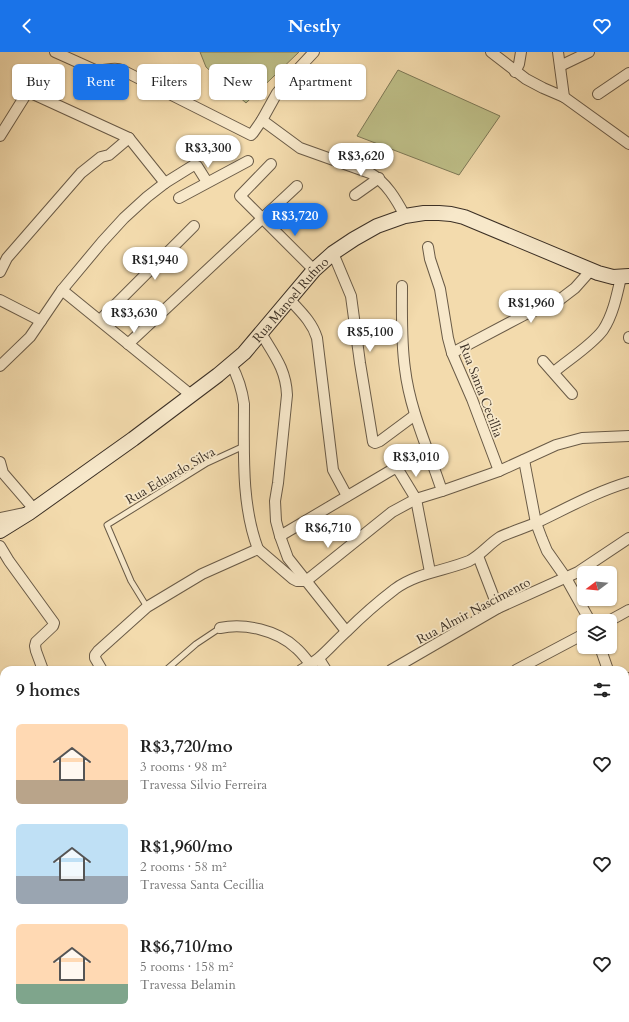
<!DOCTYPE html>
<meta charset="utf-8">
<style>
body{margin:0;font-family:Cardo,serif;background:#f6f6f6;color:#222;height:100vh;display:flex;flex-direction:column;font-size:15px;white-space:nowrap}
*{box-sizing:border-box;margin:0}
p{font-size:13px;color:#767676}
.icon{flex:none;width:22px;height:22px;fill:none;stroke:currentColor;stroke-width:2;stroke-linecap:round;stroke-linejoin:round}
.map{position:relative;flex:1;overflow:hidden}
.panel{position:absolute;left:0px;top:614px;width:629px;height:356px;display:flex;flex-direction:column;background:#fff;border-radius:12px 12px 0 0;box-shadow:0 1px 3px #0004}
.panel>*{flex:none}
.hud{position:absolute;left:12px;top:12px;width:400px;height:36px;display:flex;gap:8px}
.needle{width:26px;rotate:254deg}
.buttons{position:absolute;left:577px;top:514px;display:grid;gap:8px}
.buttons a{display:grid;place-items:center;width:40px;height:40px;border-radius:6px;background:#fff;box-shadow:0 1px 3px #0004;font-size:20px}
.price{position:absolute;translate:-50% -34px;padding:0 9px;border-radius:14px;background:#fff;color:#222;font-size:13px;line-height:26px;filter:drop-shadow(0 1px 2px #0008)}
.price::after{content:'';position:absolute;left:50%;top:24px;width:12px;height:9px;margin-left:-6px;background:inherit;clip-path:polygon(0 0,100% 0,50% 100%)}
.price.on{background:#1a73e8;color:#fff}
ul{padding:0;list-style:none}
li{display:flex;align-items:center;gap:12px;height:100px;padding:0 16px}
li span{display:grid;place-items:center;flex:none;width:112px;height:80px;border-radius:6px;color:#555}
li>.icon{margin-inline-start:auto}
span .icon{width:48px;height:48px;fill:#fffc;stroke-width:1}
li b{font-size:17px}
h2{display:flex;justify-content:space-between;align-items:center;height:48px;padding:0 16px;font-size:17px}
.chip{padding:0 14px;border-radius:6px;background:#fff;box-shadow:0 1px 3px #0004;font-size:14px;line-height:36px}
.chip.on{background:#1a73e8;color:#fff}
header{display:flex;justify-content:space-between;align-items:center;height:52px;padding:0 16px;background:#1a73e8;color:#fff;font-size:18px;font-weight:600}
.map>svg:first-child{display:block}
.green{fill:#bebf88;stroke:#7d7856}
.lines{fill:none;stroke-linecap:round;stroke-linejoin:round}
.service-casing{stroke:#6a5b47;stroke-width:7}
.minor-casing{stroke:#6a5b47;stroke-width:12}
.tertiary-casing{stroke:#6a5b47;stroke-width:14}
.secondary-casing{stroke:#3c3025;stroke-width:16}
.service{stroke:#f7e8ca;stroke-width:5}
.minor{stroke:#f7e8ca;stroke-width:10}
.tertiary{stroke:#f7e8ca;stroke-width:12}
.secondary{stroke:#f7e8ca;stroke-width:14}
.labels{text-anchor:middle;stroke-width:3.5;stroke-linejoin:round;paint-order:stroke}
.street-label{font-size:13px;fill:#3c3025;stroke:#f7e8ca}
</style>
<header><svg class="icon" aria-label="back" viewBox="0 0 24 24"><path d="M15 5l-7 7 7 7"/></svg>Nestly<svg class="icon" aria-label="heart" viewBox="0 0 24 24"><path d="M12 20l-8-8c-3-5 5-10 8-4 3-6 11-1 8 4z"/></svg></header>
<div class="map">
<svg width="629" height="970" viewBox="0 0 629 970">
<rect width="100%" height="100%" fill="#f3dbad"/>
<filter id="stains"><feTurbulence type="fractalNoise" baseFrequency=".005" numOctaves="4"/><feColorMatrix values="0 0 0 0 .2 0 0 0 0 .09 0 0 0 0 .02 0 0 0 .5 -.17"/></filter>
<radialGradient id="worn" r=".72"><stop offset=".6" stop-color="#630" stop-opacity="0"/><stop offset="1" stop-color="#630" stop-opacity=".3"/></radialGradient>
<g class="green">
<polygon points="200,0 299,0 246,51 206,15"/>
<polygon points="398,18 500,64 459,123 357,84"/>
</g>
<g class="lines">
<defs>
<g id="service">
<polyline points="147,555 131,529 107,473 207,411 244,394"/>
<polyline points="166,618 196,592 220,576"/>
<polyline points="263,970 263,966"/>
</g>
<g id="minor">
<path d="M 55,0 L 95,18 C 105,20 113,14 122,18 L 251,83 L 253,81 L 262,68 L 277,41 L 287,29 L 314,0"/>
<polyline points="491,0 526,27 543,36 564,45 629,92"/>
<polyline points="558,0 564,45"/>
<polyline points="560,14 589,0"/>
<polyline points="515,20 519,12 521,0"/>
<polyline points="598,42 629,21"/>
<path d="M 262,68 L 300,96 L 370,121 C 386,130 396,147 405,164"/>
<polyline points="0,84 25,44 29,41 33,42 129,86 165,131"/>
<polyline points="271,112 240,144 314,218"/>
<polyline points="355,143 379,126"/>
<polyline points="179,146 248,109"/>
<polyline points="428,195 430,207 440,237 448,286 452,301 472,347 499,419"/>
<polyline points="333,201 351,244 360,311 373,390 375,391 380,389 415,363"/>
<polyline points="0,220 7,206 81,121 101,105 109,103 129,86"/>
<polyline points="62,238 191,343"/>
<polyline points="0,248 41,269"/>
<path d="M 290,248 C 301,260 312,270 317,286 L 333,418 L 347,444"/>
<polyline points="100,268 194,174"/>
<path d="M 261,281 C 274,303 286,317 287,343 L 278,431 L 275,449 L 276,469 L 280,484 L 288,506 L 346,579"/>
<polyline points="629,286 629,285"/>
<polyline points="128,292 297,134"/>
<polyline points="452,301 524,263 558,249 575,236 591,218"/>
<polyline points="543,309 572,342"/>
<path d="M 231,312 C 238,325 242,337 244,352 C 244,400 241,452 258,497"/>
<polyline points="0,314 30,285 62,238 102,190 124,166 147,145 165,131 194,113 197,114 207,130"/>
<path d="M 554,320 C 568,308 592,293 603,278 C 613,263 617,243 621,225"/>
<polyline points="524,408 536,471 542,487 547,499 566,526 590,569"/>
<polyline points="0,410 3,421 34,457"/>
<polyline points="442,439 499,419 556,393 582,386 629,384"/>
<polyline points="0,466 25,461"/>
<polyline points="280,484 395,416 399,419 416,447 430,520"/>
<polyline points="0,494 9,509 54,571 53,574 36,590 35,594 36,599 43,618"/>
<polyline points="478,504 498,556"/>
<polyline points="609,569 629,558"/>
<path d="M 220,576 C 245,571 277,578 296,596 C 302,601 306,607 311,613"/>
<polyline points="600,595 608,618"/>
<polyline points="319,607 326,618"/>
<path d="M 102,618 L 95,606 L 95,603 L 98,599 L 147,555 L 202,522 L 258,497 L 293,527 L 297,529 L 306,529 L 392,460 L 416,447 L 442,439 C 429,399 410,359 405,317 C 401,289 402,262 402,234"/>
<path d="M 301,618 C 322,607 330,594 347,579 C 362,564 378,550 395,537 C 417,521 444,519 469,509 C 481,503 489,492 500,485 C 513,479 527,475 540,469 C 569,455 598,439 629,430"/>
<polyline points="391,618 498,556 578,520 629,486"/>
<polyline points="516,618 584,582"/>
<polyline points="625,627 629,626"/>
<polyline points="0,687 4,687"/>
<polyline points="0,750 4,749"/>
<polyline points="625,763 629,787"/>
<polyline points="625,796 629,797"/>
<polyline points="0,831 4,830"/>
<polyline points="625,841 629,839"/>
<polyline points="311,966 312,970"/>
<polyline points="584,966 585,970"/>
<polyline points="10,970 11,966"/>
<polyline points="88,970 88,966"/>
<polyline points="537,970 537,966"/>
</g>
<g id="tertiary">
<polyline points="0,899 4,900"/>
<polyline points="158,966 159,970"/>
</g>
<g id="secondary">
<path id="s1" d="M 0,479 L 29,461 L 133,387 L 218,323 L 244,301 L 314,218 L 333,201 L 354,187 L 377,174 L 405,164 L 424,161 L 439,161 L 451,162 L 464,165 L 598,221 L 613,225 L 629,224"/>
</g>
</defs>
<use href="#service" class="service-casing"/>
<use href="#minor" class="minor-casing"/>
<use href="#tertiary" class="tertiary-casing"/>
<use href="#secondary" class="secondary-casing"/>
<use href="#service" class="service"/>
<use href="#minor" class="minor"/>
<use href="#tertiary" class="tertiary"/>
<use href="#secondary" class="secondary"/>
</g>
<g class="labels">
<g class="street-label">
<text dy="5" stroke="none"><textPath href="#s1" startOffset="373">Rua Manoel Rufino</textPath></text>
<text transform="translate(482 338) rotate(69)" y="5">Rua Santa Cecillia</text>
<text transform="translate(170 423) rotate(-30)" y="5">Rua Eduardo Silva</text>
<text transform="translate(473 558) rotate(-28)" y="5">Rua Almir Nascimento</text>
</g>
</g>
<rect width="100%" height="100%" filter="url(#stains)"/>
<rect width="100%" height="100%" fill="url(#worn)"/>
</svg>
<div class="buttons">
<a><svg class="needle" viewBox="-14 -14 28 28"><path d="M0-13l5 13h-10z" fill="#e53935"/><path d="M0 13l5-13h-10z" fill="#767676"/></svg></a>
<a><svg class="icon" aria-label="layers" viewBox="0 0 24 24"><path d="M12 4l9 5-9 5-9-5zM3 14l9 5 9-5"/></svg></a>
</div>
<b class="price" style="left:208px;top:117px">R$3,300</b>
<b class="price" style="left:361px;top:125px">R$3,620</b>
<b class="price on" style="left:295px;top:185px">R$3,720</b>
<b class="price" style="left:155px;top:229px">R$1,940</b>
<b class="price" style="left:531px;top:272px">R$1,960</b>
<b class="price" style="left:134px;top:282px">R$3,630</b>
<b class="price" style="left:370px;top:301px">R$5,100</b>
<b class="price" style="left:416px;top:426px">R$3,010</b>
<b class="price" style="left:328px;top:497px">R$6,710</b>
<div class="hud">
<a class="chip">Buy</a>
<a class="chip on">Rent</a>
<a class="chip">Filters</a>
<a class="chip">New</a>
<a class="chip">Apartment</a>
</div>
<section class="panel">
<h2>9 homes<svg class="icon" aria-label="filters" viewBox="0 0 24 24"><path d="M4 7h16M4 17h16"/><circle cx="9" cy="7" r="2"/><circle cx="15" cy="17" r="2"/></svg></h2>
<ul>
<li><span style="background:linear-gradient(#ffd9b3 70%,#b9a48a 0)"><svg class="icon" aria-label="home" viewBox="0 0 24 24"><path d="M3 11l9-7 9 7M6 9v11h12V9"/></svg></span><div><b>R$3,720/mo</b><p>3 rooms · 98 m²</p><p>Travessa Silvio Ferreira</p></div><svg class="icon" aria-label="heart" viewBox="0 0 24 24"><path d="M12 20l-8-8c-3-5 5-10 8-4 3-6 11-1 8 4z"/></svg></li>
<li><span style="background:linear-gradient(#bfe0f5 65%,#9aa5b1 0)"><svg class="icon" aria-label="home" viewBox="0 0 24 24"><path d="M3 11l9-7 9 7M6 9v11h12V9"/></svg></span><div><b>R$1,960/mo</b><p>2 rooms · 58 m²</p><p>Travessa Santa Cecillia</p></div><svg class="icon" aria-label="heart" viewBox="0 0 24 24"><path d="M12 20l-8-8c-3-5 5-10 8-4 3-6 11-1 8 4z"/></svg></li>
<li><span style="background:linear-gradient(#ffd9b3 75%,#7fa58c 0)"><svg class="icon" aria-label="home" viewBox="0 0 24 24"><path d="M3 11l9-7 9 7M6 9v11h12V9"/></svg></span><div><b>R$6,710/mo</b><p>5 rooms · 158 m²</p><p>Travessa Belamin</p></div><svg class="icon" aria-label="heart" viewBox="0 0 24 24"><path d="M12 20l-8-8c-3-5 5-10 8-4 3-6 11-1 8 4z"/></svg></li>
</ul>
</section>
</div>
